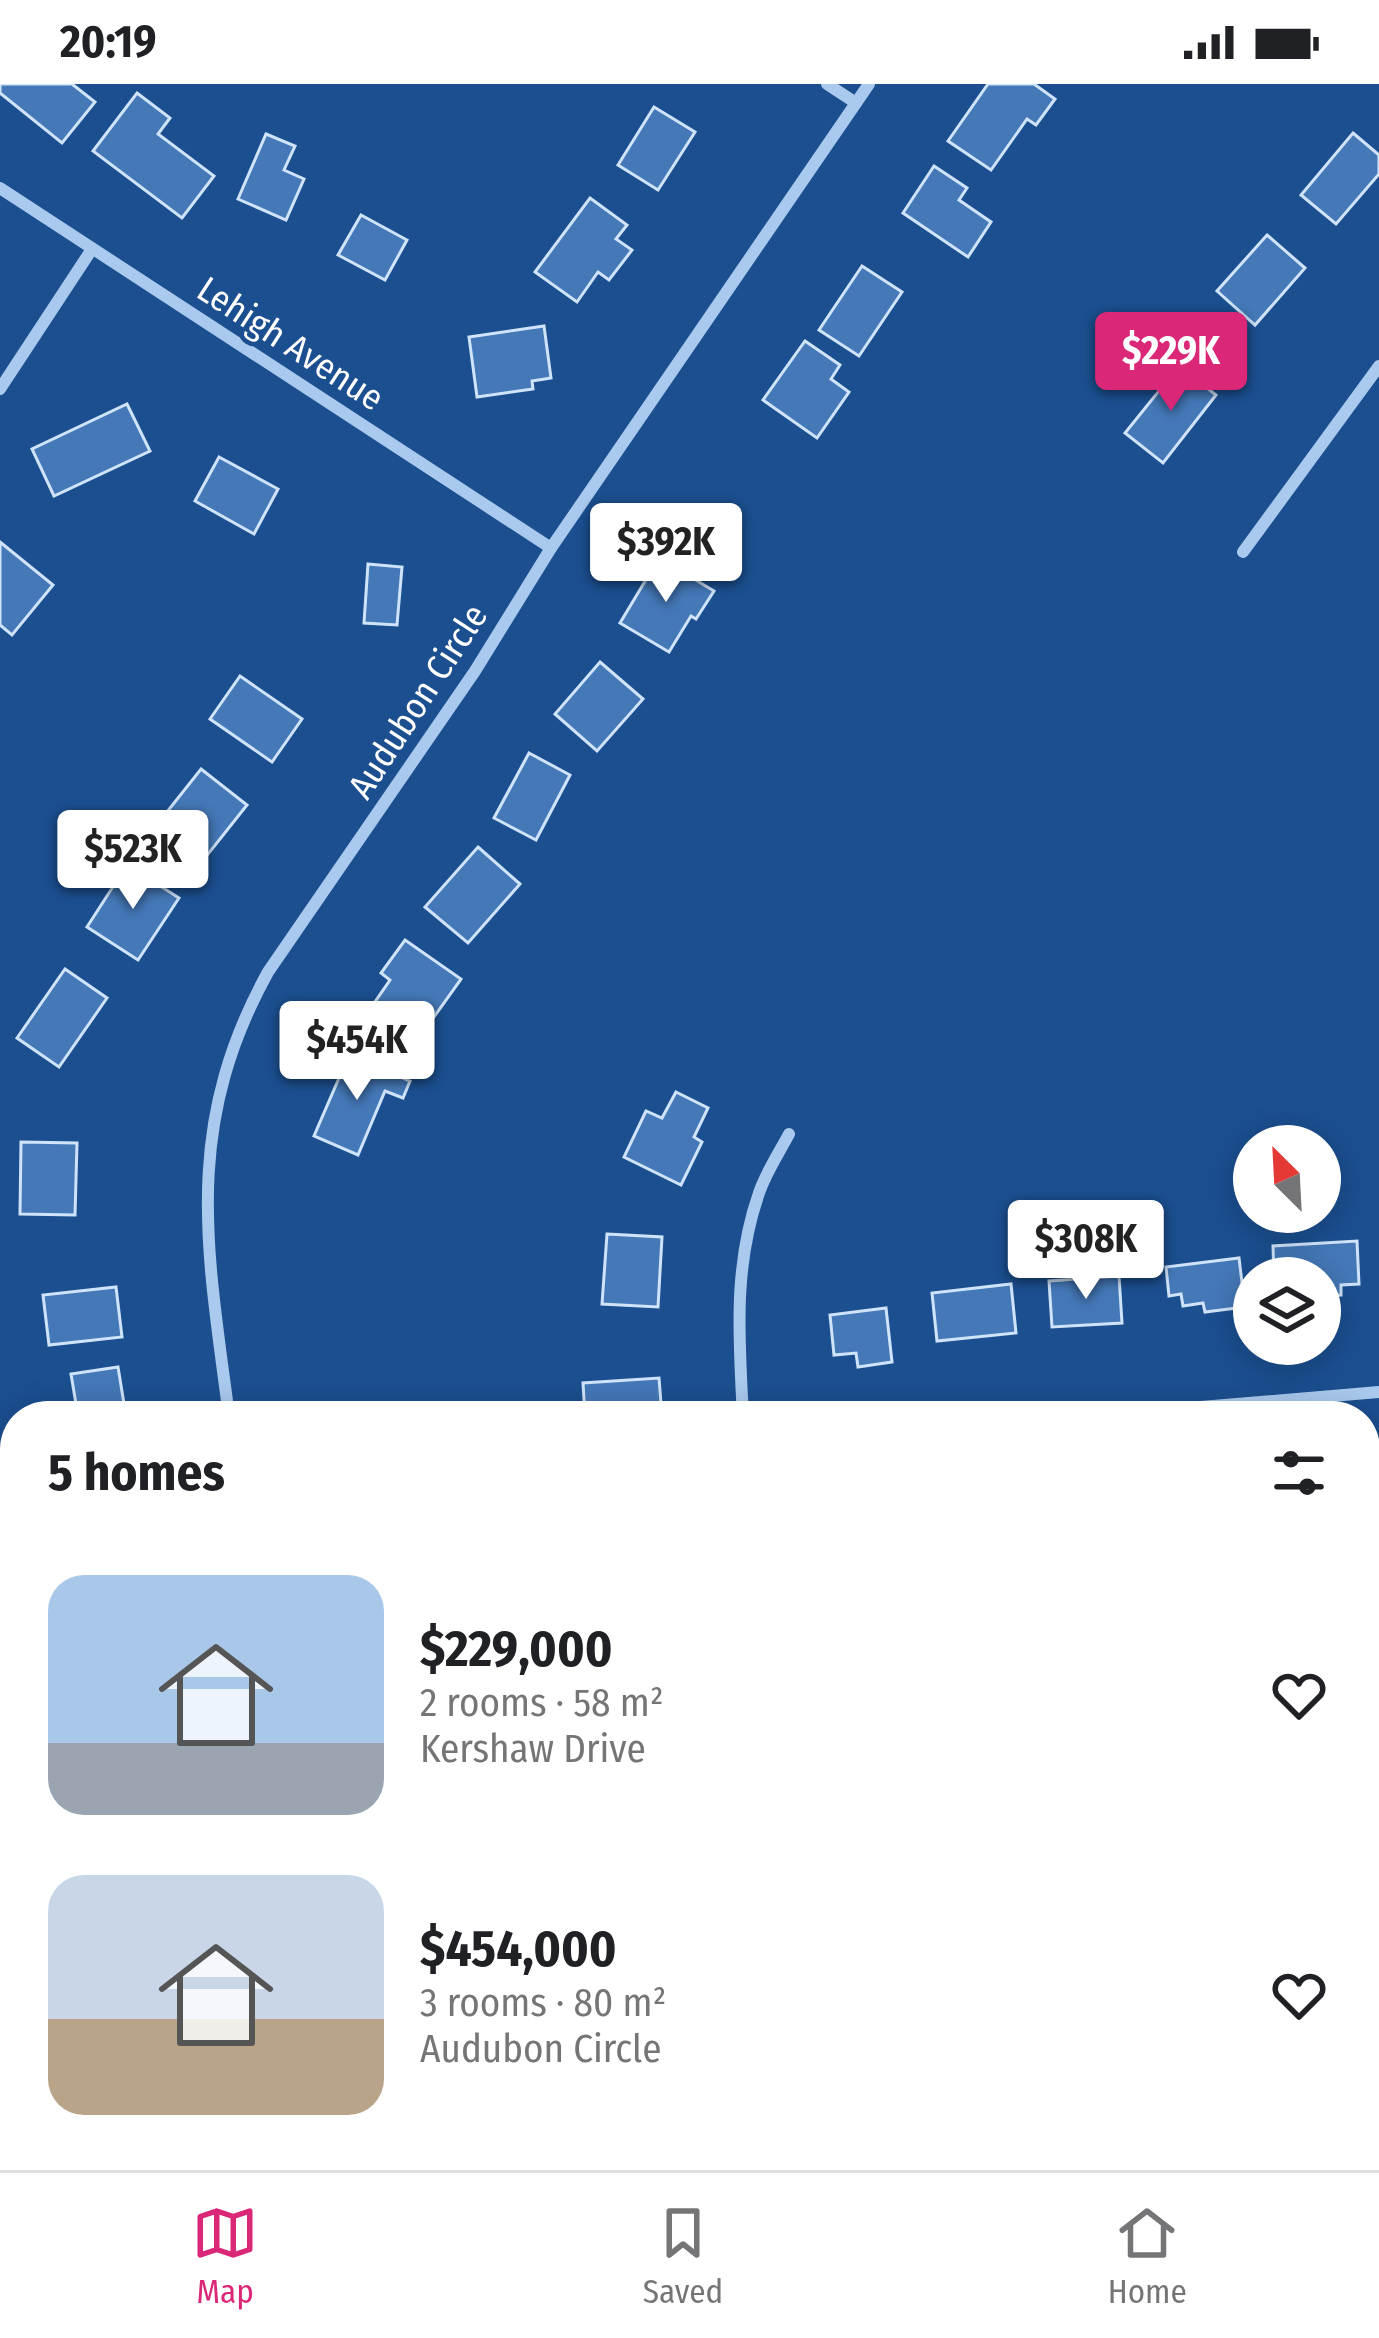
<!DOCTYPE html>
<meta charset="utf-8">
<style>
body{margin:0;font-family:"Fira Sans Condensed",sans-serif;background:#f2f2f2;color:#202124;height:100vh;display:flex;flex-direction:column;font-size:45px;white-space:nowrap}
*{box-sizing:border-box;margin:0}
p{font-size:39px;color:#757577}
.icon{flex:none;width:66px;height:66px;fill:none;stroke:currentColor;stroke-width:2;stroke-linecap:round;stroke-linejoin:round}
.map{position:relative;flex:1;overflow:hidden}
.details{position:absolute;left:0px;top:1317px;width:1380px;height:771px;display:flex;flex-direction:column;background:#fff;border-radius:48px 48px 0 0;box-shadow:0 6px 30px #0003}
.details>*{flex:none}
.needle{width:78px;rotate:336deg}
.fabs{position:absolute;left:1233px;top:1041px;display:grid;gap:24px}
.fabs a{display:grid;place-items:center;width:108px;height:108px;border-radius:50%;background:#fff;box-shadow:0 6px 30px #0003;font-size:60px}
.price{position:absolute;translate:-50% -102px;padding:0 27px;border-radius:12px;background:#fff;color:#222;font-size:39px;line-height:78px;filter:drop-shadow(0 3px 6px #0008)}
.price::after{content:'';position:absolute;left:50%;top:72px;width:36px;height:27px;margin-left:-18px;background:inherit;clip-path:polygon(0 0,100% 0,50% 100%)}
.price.on{background:#db2777;color:#fff}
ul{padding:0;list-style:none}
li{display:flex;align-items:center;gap:36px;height:300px;padding:0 48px}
li span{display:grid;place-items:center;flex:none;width:336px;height:240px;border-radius:36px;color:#555}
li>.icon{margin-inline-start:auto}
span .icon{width:144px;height:144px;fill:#fffc;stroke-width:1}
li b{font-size:51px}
h2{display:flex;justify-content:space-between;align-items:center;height:144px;padding:0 48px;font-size:51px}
.status{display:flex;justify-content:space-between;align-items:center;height:84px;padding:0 60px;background:#fff;direction:ltr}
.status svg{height:33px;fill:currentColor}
.dock{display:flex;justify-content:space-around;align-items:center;height:168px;border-top:3px solid #e0e0e0;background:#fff;font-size:33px;color:#757577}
.dock a{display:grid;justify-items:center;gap:6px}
.dock .on{color:#db2777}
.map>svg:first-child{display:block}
.building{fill:#4478b7;stroke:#cfe3fa;stroke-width:3}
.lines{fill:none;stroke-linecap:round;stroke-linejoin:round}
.street{stroke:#a9c9ee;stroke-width:12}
.labels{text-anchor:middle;stroke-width:9;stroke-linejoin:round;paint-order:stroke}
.street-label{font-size:36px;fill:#fff;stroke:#1b4f8f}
</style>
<div class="status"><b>20:19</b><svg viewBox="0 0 49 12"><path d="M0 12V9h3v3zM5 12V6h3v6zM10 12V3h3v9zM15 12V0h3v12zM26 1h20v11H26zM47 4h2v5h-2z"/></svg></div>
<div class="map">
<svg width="1379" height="2086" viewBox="0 0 1379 2086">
<rect width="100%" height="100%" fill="#1b4f8f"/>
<g class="building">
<polygon points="0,0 72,0 95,18 62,59 0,9"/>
<polygon points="988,0 1034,0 1055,15 1036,41 1027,35 991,86 948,57"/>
<polygon points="137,9 170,34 158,50 214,92 182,134 93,67"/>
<polygon points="654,23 695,48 658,106 618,81"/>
<polygon points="1353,49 1379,71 1379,90 1336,140 1301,111"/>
<polygon points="266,50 295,62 284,86 304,95 286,136 238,115"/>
<polygon points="934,82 967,104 959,116 991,138 968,173 903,129"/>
<polygon points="590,114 627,141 616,155 632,166 609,196 598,188 577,218 535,188"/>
<polygon points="361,131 407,156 385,196 338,171"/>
<polygon points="1267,151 1305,184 1255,241 1217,207"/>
<polygon points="862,182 902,208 859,272 819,246"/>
<polygon points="544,242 551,294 532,297 533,305 477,313 469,253"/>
<polygon points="805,257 840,281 831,295 849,308 817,354 763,316"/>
<polygon points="1179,282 1216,311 1163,379 1125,349"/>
<polygon points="127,320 150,367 54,412 32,365"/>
<polygon points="219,373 278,405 254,450 195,417"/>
<polygon points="0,458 53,501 12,551 0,541"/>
<polygon points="659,474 714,507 696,535 691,532 669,568 620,539"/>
<polygon points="368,480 402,483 397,541 364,539"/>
<polygon points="600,578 643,615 597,667 555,630"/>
<polygon points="240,592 302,635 272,678 210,635"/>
<polygon points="529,669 570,691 536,756 494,734"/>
<polygon points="201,685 247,721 201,779 155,743"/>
<polygon points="478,763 520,800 468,859 425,823"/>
<polygon points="127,781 179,814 138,876 87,843"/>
<polygon points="405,856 461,895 414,961 368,928 390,896 381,889"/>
<polygon points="65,885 107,914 59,983 17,954"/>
<polygon points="349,971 410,997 403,1014 385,1007 358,1071 314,1052"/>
<polygon points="676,1008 708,1024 694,1053 702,1058 681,1101 624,1073 646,1027 662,1034"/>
<polygon points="21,1058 77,1059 75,1131 20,1130"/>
<polygon points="607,1150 662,1153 658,1223 602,1220"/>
<polygon points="1357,1157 1359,1200 1341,1201 1341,1211 1320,1212 1320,1194 1274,1194 1273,1162"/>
<polygon points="1239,1174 1245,1223 1205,1228 1203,1219 1183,1222 1181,1210 1169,1212 1166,1183"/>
<polygon points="1119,1192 1122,1239 1052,1243 1049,1197"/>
<polygon points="1011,1200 1016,1249 937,1257 932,1209"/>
<polygon points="116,1203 122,1253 49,1261 43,1211"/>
<polygon points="886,1224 892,1278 858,1283 856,1269 834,1271 830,1231"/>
<polygon points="118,1283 126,1332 78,1332 71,1290"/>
<polygon points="659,1294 662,1332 585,1332 583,1299"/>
<polygon points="1377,1425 1379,1475 1365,1477 1365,1428"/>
<polygon points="1365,1675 1379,1692 1379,1714 1365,1725"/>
<polygon points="1374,1883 1379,1894 1379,1935 1365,1941 1365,1887"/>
<polygon points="384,2073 429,2073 429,2086 385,2086"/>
<polygon points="647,2073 696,2073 700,2086 651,2086"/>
<polygon points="900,2073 958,2073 931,2086 907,2086"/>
</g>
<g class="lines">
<g class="street">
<polyline points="827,0 856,19"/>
<polyline points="0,104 551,464"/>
<polyline points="0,305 92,165"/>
<polyline points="1243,468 1379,282"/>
<path d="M 229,1332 C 207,1164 182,1044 268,888 L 475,587 L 551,464 L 869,0"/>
<path d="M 743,1332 C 739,1255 733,1183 759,1109 C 766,1088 779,1069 789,1050"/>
<polyline points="1093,1332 1379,1308"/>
<polyline points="297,2073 298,2086"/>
<polyline points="815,2073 816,2086"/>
</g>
</g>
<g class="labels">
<g class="street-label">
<text transform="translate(291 259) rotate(33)" y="13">Lehigh Avenue</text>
<text transform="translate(417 617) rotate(-57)" y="13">Audubon Circle</text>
</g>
</g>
</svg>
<div class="fabs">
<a><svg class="needle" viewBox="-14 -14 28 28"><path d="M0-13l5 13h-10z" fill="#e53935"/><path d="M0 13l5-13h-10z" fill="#757577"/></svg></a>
<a><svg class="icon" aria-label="layers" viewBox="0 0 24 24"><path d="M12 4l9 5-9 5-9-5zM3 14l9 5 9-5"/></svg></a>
</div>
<b class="price on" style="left:1171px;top:330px">$229K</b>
<b class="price" style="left:666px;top:521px">$392K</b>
<b class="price" style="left:133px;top:828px">$523K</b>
<b class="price" style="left:357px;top:1019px">$454K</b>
<b class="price" style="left:1086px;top:1218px">$308K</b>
<section class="details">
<h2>5 homes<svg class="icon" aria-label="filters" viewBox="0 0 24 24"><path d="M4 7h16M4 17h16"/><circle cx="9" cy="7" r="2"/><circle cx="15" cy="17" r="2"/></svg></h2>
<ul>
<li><span style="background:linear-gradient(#a9c7e8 70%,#9aa5b1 0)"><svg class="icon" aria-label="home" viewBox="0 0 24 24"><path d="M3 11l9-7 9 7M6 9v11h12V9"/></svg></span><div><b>$229,000</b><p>2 rooms · 58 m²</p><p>Kershaw Drive</p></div><svg class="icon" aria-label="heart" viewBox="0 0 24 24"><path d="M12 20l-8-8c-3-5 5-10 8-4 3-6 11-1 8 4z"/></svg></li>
<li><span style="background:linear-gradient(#c9d6e8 60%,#b9a48a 0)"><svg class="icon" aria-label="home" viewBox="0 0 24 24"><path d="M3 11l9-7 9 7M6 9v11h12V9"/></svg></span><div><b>$454,000</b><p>3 rooms · 80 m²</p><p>Audubon Circle</p></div><svg class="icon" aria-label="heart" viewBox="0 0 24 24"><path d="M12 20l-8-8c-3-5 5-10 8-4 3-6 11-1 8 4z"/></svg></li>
</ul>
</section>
</div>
<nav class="dock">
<a class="on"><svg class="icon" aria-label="map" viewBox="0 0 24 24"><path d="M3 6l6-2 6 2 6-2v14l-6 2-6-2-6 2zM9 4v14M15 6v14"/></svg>Map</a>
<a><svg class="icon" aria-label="saved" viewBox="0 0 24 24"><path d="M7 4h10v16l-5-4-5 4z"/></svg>Saved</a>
<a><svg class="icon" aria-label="home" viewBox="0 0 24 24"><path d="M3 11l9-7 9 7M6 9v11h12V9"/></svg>Home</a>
</nav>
